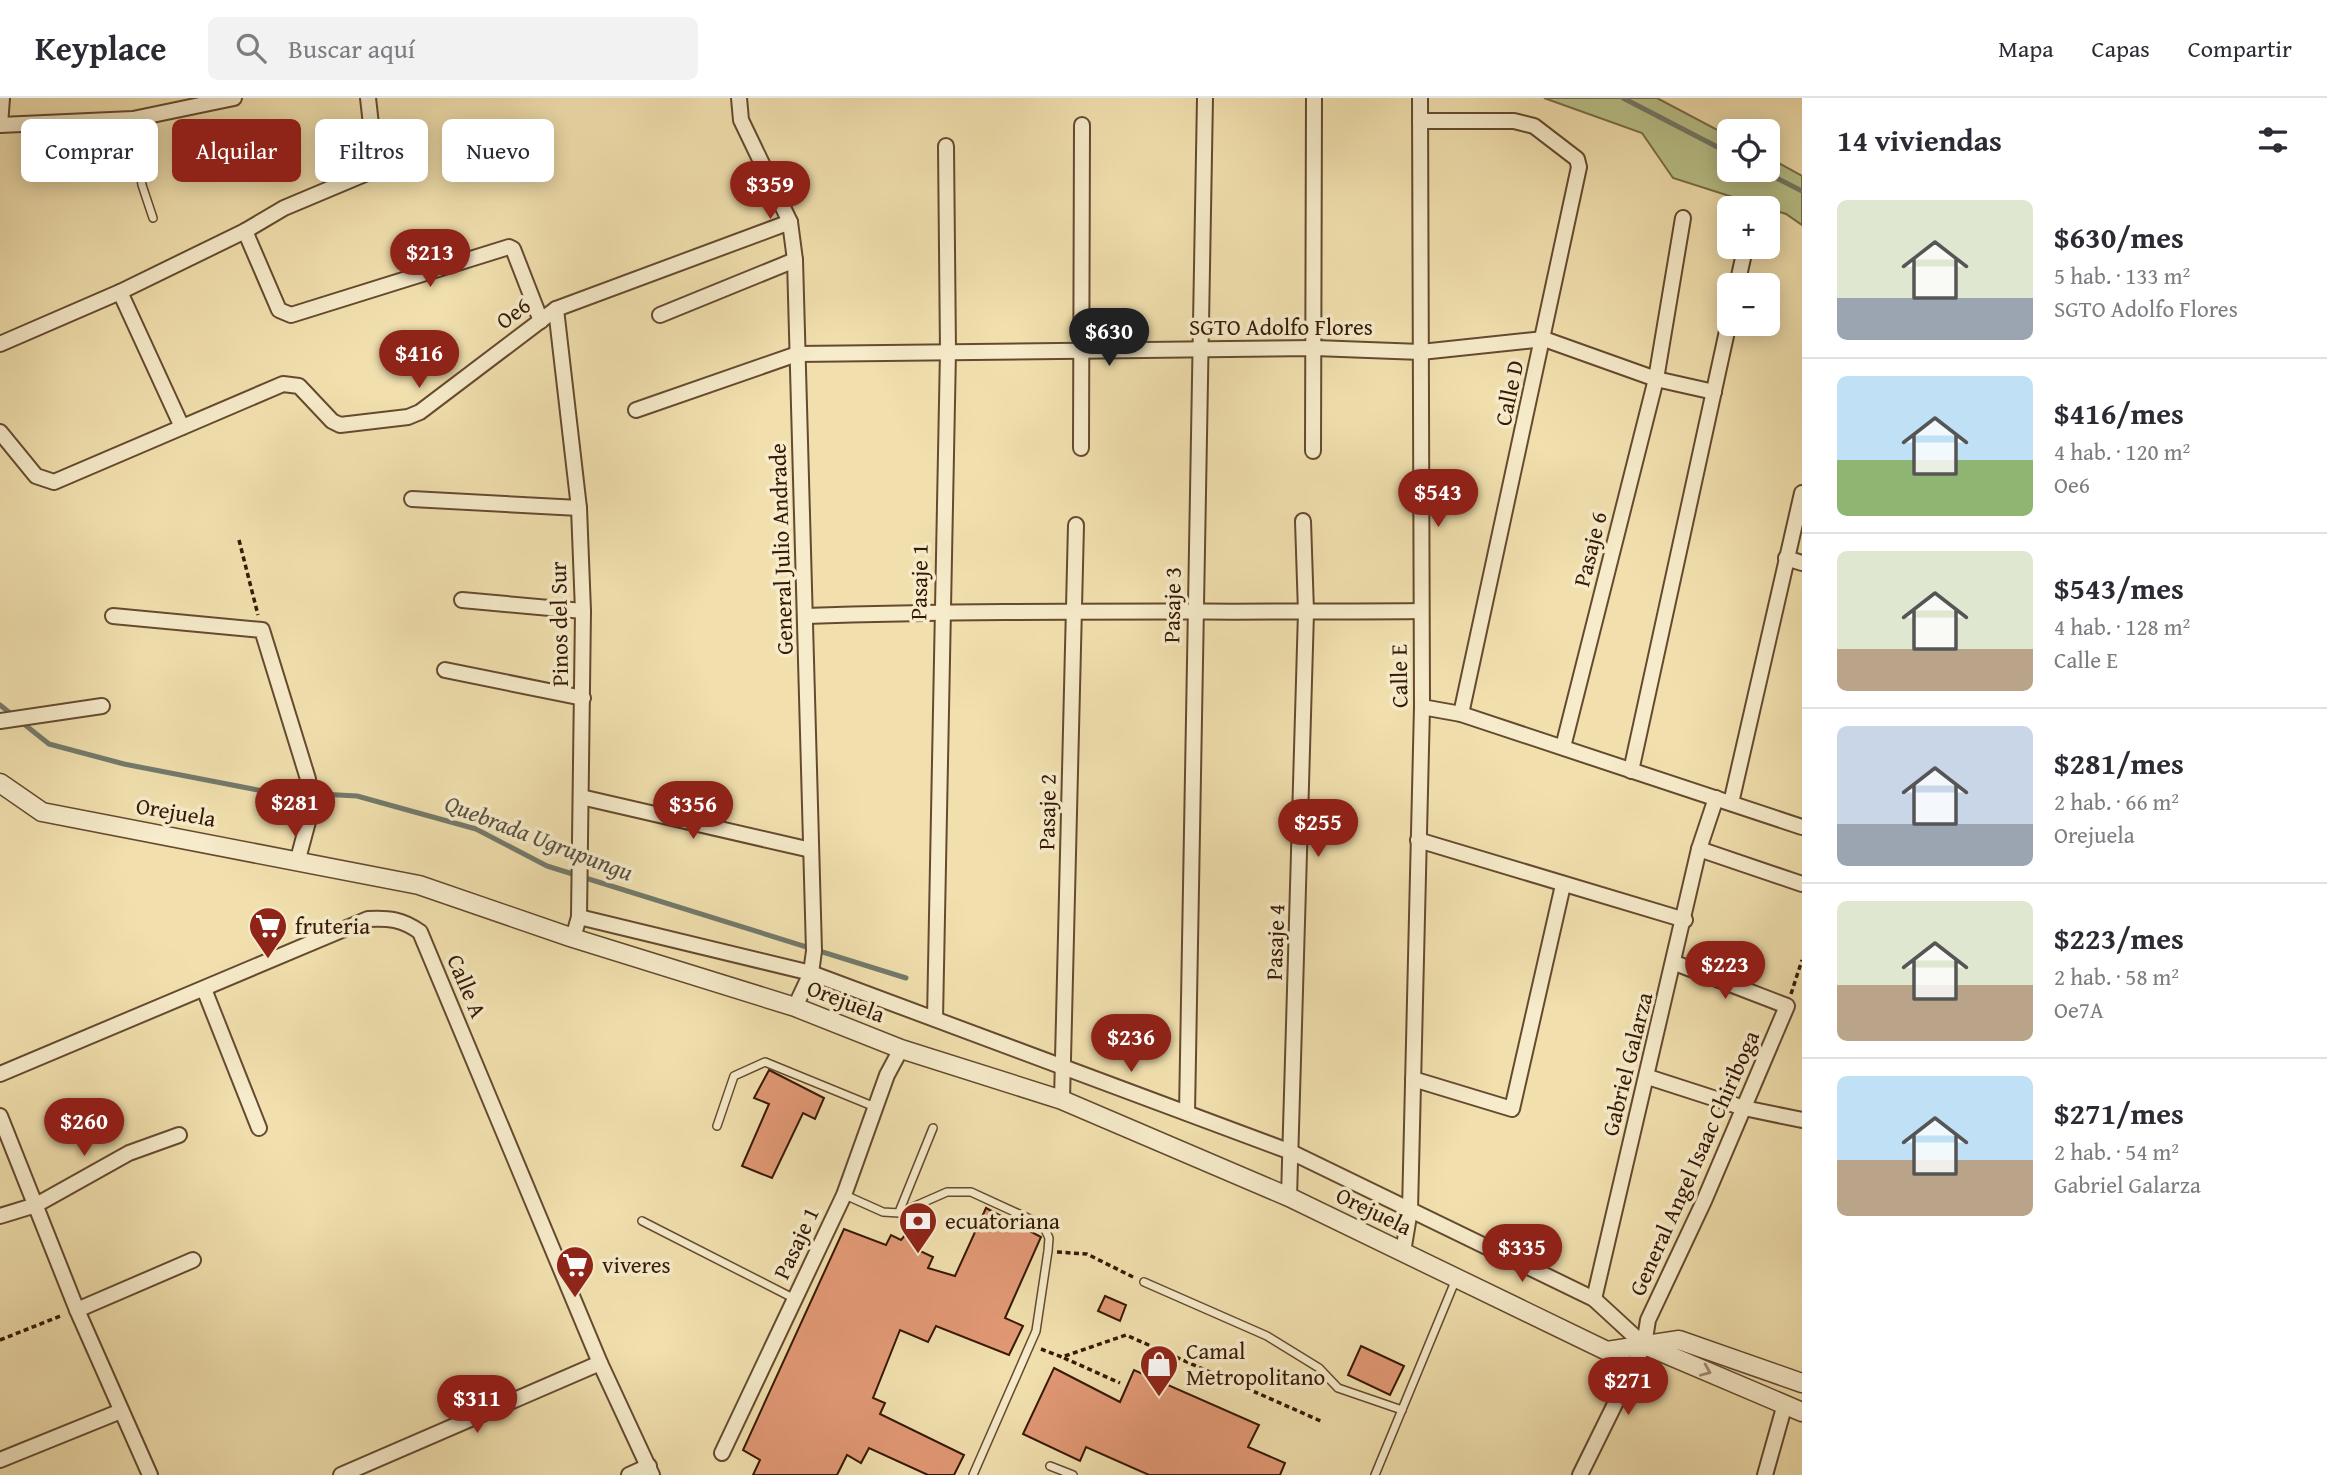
<!DOCTYPE html>
<html lang="es">
<meta charset="utf-8">
<style>
body{margin:0;font-family:"Gentium Book Plus",serif;background:#f2f2f3;color:#2b2b33;height:100vh;display:flex;flex-direction:column;font-size:26px;white-space:nowrap}
*{box-sizing:border-box;margin:0}
p{font-size:23px;color:#7c7c81}
.icon{flex:none;width:38px;height:38px;fill:none;stroke:currentColor;stroke-width:2;stroke-linecap:round;stroke-linejoin:round}
.map{position:relative;flex:1;overflow:hidden}
.side{display:flex;flex-direction:column;background:#fff;width:525px}
.side>*{flex:none}
.top-card{position:absolute;left:21px;top:21px;width:665px;height:63px;display:flex;gap:14px}
.fabs{position:absolute;left:1717px;top:21px;display:grid;gap:14px}
.fabs a{display:grid;place-items:center;width:63px;height:63px;border-radius:10px;background:#fff;box-shadow:0 4px 18px #0003;font-size:35px}
.price{position:absolute;translate:-50% -60px;padding:0 16px;border-radius:24px;background:#8f2418;color:#fff;font-size:23px;line-height:46px;filter:drop-shadow(0 2px 4px #0008)}
.price::after{content:'';position:absolute;left:50%;top:42px;width:21px;height:16px;margin-left:-10px;background:inherit;clip-path:polygon(0 0,100% 0,50% 100%)}
.price.on{background:#222;color:#fff}
ul{padding:0;list-style:none}
li{display:flex;align-items:center;gap:21px;height:175px;padding:0 35px}
li+li{border-top:2px solid #e1e1e2}
li span{display:grid;place-items:center;flex:none;width:196px;height:140px;border-radius:10px;color:#555}
li>.icon{margin-inline-start:auto}
span .icon{width:84px;height:84px;fill:#fffc;stroke-width:1}
li b{font-size:30px}
h2{display:flex;justify-content:space-between;align-items:center;height:84px;padding:0 35px;font-size:30px}
.tag{padding:0 24px;border-radius:10px;background:#fff;box-shadow:0 4px 18px #0003;font-size:24px;line-height:63px}
.tag.on{background:#8f2418;color:#fff}
header{display:flex;align-items:center;gap:42px;box-sizing:border-box;height:98px;padding:0 35px;background:#fff;border-bottom:2px solid #e1e1e2}
header strong{font-size:33px}
nav{display:flex;gap:38px;margin-inline-start:auto;font-size:24px}
.search{width:490px;height:63px;background:#f2f2f3;display:flex;align-items:center;gap:18px;box-sizing:border-box;padding:0 24px;border-radius:10px;color:#7c7c81;font-size:26px}
main{display:flex;flex:1;min-height:0}
.map>svg:first-child{display:block}
.green{fill:#bac28a;stroke:#786d48;stroke-width:2}
.lines{fill:none;stroke-linecap:round;stroke-linejoin:round}
.stream{stroke:#737a6c;stroke-width:5}
.building{fill:#e29975;stroke:#361806;stroke-width:2}
.service-casing{stroke:#654a30;stroke-width:10}
.minor-casing{stroke:#654a30;stroke-width:18}
.tertiary-casing{stroke:#654a30;stroke-width:21}
.path{stroke:#361806;stroke-width:3.5;stroke-dasharray:5 3.5;stroke-linecap:butt}
.service{stroke:#f6ebca;stroke-width:7}
.minor{stroke:#f6ebca;stroke-width:14}
.tertiary{stroke:#f6ebca;stroke-width:18}
.oneway{stroke:#a08c72}
.labels{text-anchor:middle;stroke-width:7;stroke-linejoin:round;paint-order:stroke}
.street-label{font-size:23px;fill:#361806;stroke:#f6ebca}
.poi-label{font-size:23px;fill:#361806;stroke:#f6ebca;text-anchor:start}
.water-label{font-size:24px;font-style:italic;fill:#5a5142;stroke:#f6ebca}
</style>
<header>
<strong>Keyplace</strong>
<div class="search"><svg class="icon" aria-label="search" viewBox="0 0 24 24"><circle cx="10" cy="10" r="6"/><path d="M15 15l6 6"/></svg>Buscar aquí</div>
<nav><a>Mapa</a><a>Capas</a><a>Compartir</a></nav>
</header>
<main>
<div class="map">
<svg width="1802" height="1377" viewBox="0 0 1802 1377">
<rect width="100%" height="100%" fill="#f1e0ae"/>
<filter id="stains"><feTurbulence type="fractalNoise" baseFrequency=".00286" numOctaves="4"/><feColorMatrix values="0 0 0 0 .2 0 0 0 0 .09 0 0 0 0 .02 0 0 0 .5 -.17"/></filter>
<radialGradient id="worn" r=".72"><stop offset=".6" stop-color="#630" stop-opacity="0"/><stop offset="1" stop-color="#630" stop-opacity=".3"/></radialGradient>
<polygon class="green" points="1544,0 1657,0 1729,38 1729,72 1768,72 1768,59 1802,78 1802,127 1786,116 1673,80 1642,35"/>
<g class="lines">
<g class="stream">
<polyline points="1623,0 1729,55"/>
<polyline points="1761,72 1802,93"/>
<polyline points="0,607 49,646 124,666 263,693 357,698 476,731 547,768 906,880"/>
</g>
</g>
<g class="building">
<polygon points="769,972 824,1000 815,1021 803,1015 772,1080 742,1068 769,1006 754,1000"/>
<polygon points="986,1110 1041,1139 1005,1220 1023,1228 1009,1257 936,1228 928,1244 900,1232 873,1300 885,1305 880,1316 964,1357 954,1377 928,1377 869,1350 861,1365 847,1357 837,1377 753,1377 760,1362 743,1352 844,1131 886,1147 891,1137 901,1142 906,1136 922,1145 920,1153 933,1159 928,1170 955,1178"/>
<polygon points="1105,1198 1126,1207 1120,1223 1098,1213"/>
<polygon points="1361,1248 1404,1268 1390,1297 1348,1277"/>
<polygon points="1054,1270 1120,1304 1134,1272 1259,1327 1248,1349 1285,1365 1280,1377 1149,1377 1086,1349 1080,1363 1023,1336"/>
</g>
<g class="lines">
<defs>
<g id="service">
<polyline points="133,21 142,87 153,120"/>
<polyline points="717,1028 734,978 765,964 875,1009"/>
<polyline points="845,1097 883,1114 899,1115 947,1094 971,1094 1043,1127 1049,1140 1048,1153 1036,1233 973,1377"/>
<polyline points="899,1114 933,1030"/>
<polyline points="642,1123 795,1201"/>
<polyline points="1144,1184 1267,1238 1319,1270 1338,1290 1402,1312"/>
<polyline points="1050,1368 1073,1377"/>
<polyline points="1375,1377 1456,1181"/>
</g>
<g id="minor">
<polyline points="739,0 741,22 790,124 795,162 814,853 811,875 795,909"/>
<polyline points="1420,23 1514,23 1534,28 1577,61 1579,69 1461,616"/>
<polyline points="0,27 133,21 234,0"/>
<polyline points="0,27 2,0"/>
<polyline points="245,133 279,212 291,217 509,149 513,151 541,223"/>
<polyline points="1737,187 1745,151"/>
<polyline points="120,194 182,329"/>
<polyline points="556,211 579,410 583,513 579,819 573,840"/>
<polyline points="660,217 795,162"/>
<polyline points="0,246 120,194 245,133 284,110 372,73 375,62 368,0"/>
<polyline points="636,312 797,256 1315,250 1421,254 1544,241 1656,281 1714,294"/>
<polyline points="0,334 36,378 54,384 283,286 299,288 332,323 340,327 408,319 420,314 556,211 790,124"/>
<polyline points="1081,350 1082,27"/>
<polyline points="1313,353 1314,0"/>
<polyline points="412,401 579,410"/>
<polyline points="1786,460 1802,465"/>
<polyline points="462,502 583,513"/>
<polyline points="113,518 262,532 308,681 309,720 298,761"/>
<path d="M 806,518 C 1011,511 1216,515 1421,513"/>
<polyline points="445,572 583,600"/>
<polyline points="1422,609 1461,616 1802,729"/>
<polyline points="0,623 102,608"/>
<polyline points="1563,649 1656,281 1683,120"/>
<polyline points="1631,673 1729,224"/>
<polyline points="581,699 811,752"/>
<polyline points="1731,705 1802,395"/>
<polyline points="1418,742 1685,822"/>
<polyline points="1699,751 1802,786"/>
<polyline points="579,819 811,875 1291,1054 1594,1201 1644,1247"/>
<polyline points="204,891 259,1030"/>
<polyline points="935,921 948,253 946,48"/>
<path d="M 0,976 L 368,821 C 389,820 402,821 420,834 L 600,1265 L 652,1377"/>
<polyline points="1648,979 1744,1010 1802,1022"/>
<polyline points="1413,981 1512,1011 1563,787"/>
<polyline points="1062,1002 1076,427"/>
<polyline points="1187,1015 1205,0"/>
<polyline points="0,1018 77,1212 150,1377"/>
<polyline points="1289,1099 1306,514 1303,423"/>
<polyline points="0,1118 36,1107 129,1055 179,1037"/>
<polyline points="1403,1154 1410,1112 1422,609 1420,0"/>
<polyline points="1594,1201 1699,751 1716,700"/>
<polyline points="77,1212 193,1162"/>
<polyline points="722,1355 844,1097 887,977 901,951"/>
<polyline points="0,1362 121,1313"/>
<polyline points="341,1377 600,1265"/>
<polyline points="629,1377 649,1368"/>
<polyline points="1580,1377 1644,1247 1648,1222 1704,1103 1787,908 1675,865"/>
<polyline points="1765,1377 1785,1306"/>
</g>
<g id="tertiary">
<polyline points="0,685 42,714 419,787 573,840 795,909 901,951 1062,1002 1289,1099 1607,1253 1679,1242 1802,1285"/>
<polyline points="1647,1248 1802,1314"/>
</g>
</defs>
<use href="#service" class="service-casing"/>
<use href="#minor" class="minor-casing"/>
<use href="#tertiary" class="tertiary-casing"/>
<g class="path">
<polyline points="239,442 258,517"/>
<polyline points="1791,896 1802,862"/>
<polyline points="1057,1154 1087,1156 1135,1180"/>
<polyline points="0,1242 63,1217"/>
<polyline points="1041,1251 1062,1259 1126,1237 1323,1324"/>
<polyline points="1064,1260 1120,1285"/>
</g>
<use href="#service" class="service"/>
<use href="#minor" class="minor"/>
<use href="#tertiary" class="tertiary"/>
</g>
<defs><path id="oneway-chevron" d="M-2-3.5L2.5 0L-2 3.5" fill="none" stroke-width="1.6" stroke-linecap="round" stroke-linejoin="round" transform="scale(1.75)"/></defs>
<use class="oneway" href="#oneway-chevron" transform="translate(1706 1273) rotate(23)"/>
<defs>
<symbol id="supermarket-pin" viewBox="-11 -11 22 30"><path d="M0 17L-7.5 6A9.5 9.5 0 1 1 7.5 6Z" fill="#8f2418" stroke="#f6ebca"/><path d="M-6-5.5h2.5l.6 2H6L4.5 2H-2.5L-4.4-4H-6ZM-1.5 3.2a1.3 1.3 0 1 0 .1 0ZM3 3.2a1.3 1.3 0 1 0 .1 0Z" fill="#fff"/></symbol>
<symbol id="bank-pin" viewBox="-11 -11 22 30"><path d="M0 17L-7.5 6A9.5 9.5 0 1 1 7.5 6Z" fill="#8f2418" stroke="#f6ebca"/><path d="M-6-4H6V4H-6ZM0-2.3a2.3 2.3 0 1 0 0 4.6a2.3 2.3 0 1 0 0-4.6Z" fill="#fff"/></symbol>
<symbol id="shop-pin" viewBox="-11 -11 22 30"><path d="M0 17L-7.5 6A9.5 9.5 0 1 1 7.5 6Z" fill="#8f2418" stroke="#f6ebca"/><path d="M-5-2.5h2.3a2.7 3.5 0 0 1 5.4 0H5L5.5 6h-11ZM-1.5-2.5h3a1.5 2.3 0 0 0-3 0Z" fill="#fff"/></symbol>
</defs>
<g fill-rule="evenodd">
<use href="#supermarket-pin" x="246" y="806" width="44" height="60"/>
<use href="#bank-pin" x="896" y="1101" width="44" height="60"/>
<use href="#supermarket-pin" x="553" y="1145" width="44" height="60"/>
<use href="#shop-pin" x="1137" y="1244" width="44" height="60"/>
</g>
<g class="labels">
<g class="street-label">
<text transform="translate(513 215) rotate(-37)" y="8">Oe6</text>
<text x="1281" y="237">SGTO Adolfo Flores</text>
<text transform="translate(1509 295) rotate(-78)" y="8">Calle D</text>
<text transform="translate(781 451) rotate(-92)" y="8">General Julio Andrade</text>
<text transform="translate(1590 451) rotate(-76)" y="8">Pasaje 6</text>
<text transform="translate(919 484) rotate(-89)" y="8">Pasaje 1</text>
<text transform="translate(1172 507) rotate(-89)" y="8">Pasaje 3</text>
<text transform="translate(559 526) rotate(-91)" y="8">Pinos del Sur</text>
<text transform="translate(1399 578) rotate(-91)" y="8">Calle E</text>
<text transform="translate(176 714) rotate(10)" y="8">Orejuela</text>
<text transform="translate(1047 714) rotate(-89)" y="8">Pasaje 2</text>
<text transform="translate(1275 844) rotate(-88)" y="8">Pasaje 4</text>
<text transform="translate(467 888) rotate(67)" y="8">Calle A</text>
<text transform="translate(846 903) rotate(21)" y="8">Orejuela</text>
<text transform="translate(1627 966) rotate(-76)" y="8">Gabriel Galarza</text>
<text transform="translate(1694 1065) rotate(-66)" y="8">General Angel Isaac Chiriboga</text>
<text transform="translate(1374 1113) rotate(26)" y="8">Orejuela</text>
<text transform="translate(796 1145) rotate(-65)" y="8">Pasaje 1</text>
</g>
<g class="poi-label">
<text x="295" y="836">fruteria</text>
<text x="945" y="1131">ecuatoriana</text>
<text x="602" y="1175">viveres</text>
<text x="1186" y="1261">Camal<tspan x="1186" dy="26">Metropolitano</tspan></text>
</g>
<g class="water-label">
<text transform="translate(539 740) rotate(21)" y="8">Quebrada Ugrupungu</text>
</g>
</g>
<rect width="100%" height="100%" filter="url(#stains)"/>
<rect width="100%" height="100%" fill="url(#worn)"/>
</svg>
<div class="fabs">
<a><svg class="icon" aria-label="locate" viewBox="0 0 24 24"><circle cx="12" cy="12" r="6"/><path d="M12 2v4M12 18v4M2 12h4M18 12h4"/></svg></a>
<a>+</a>
<a>−</a>
</div>
<b class="price" style="left:770px;top:123px">$359</b>
<b class="price" style="left:430px;top:191px">$213</b>
<b class="price on" style="left:1109px;top:270px">$630</b>
<b class="price" style="left:419px;top:292px">$416</b>
<b class="price" style="left:1438px;top:431px">$543</b>
<b class="price" style="left:295px;top:741px">$281</b>
<b class="price" style="left:693px;top:743px">$356</b>
<b class="price" style="left:1318px;top:761px">$255</b>
<b class="price" style="left:1725px;top:903px">$223</b>
<b class="price" style="left:1131px;top:976px">$236</b>
<b class="price" style="left:84px;top:1060px">$260</b>
<b class="price" style="left:1522px;top:1186px">$335</b>
<b class="price" style="left:1628px;top:1319px">$271</b>
<b class="price" style="left:477px;top:1337px">$311</b>
<div class="top-card">
<a class="tag">Comprar</a>
<a class="tag on">Alquilar</a>
<a class="tag">Filtros</a>
<a class="tag">Nuevo</a>
</div>
</div>
<section class="side">
<h2>14 viviendas<svg class="icon" aria-label="filters" viewBox="0 0 24 24"><path d="M4 7h16M4 17h16"/><circle cx="9" cy="7" r="2"/><circle cx="15" cy="17" r="2"/></svg></h2>
<ul>
<li><span style="background:linear-gradient(#dfe7d0 70%,#9aa5b1 0)"><svg class="icon" aria-label="home" viewBox="0 0 24 24"><path d="M3 11l9-7 9 7M6 9v11h12V9"/></svg></span><div><b>$630/mes</b><p>5 hab. · 133 m²</p><p>SGTO Adolfo Flores</p></div></li>
<li><span style="background:linear-gradient(#bfe0f5 60%,#8fb573 0)"><svg class="icon" aria-label="home" viewBox="0 0 24 24"><path d="M3 11l9-7 9 7M6 9v11h12V9"/></svg></span><div><b>$416/mes</b><p>4 hab. · 120 m²</p><p>Oe6</p></div></li>
<li><span style="background:linear-gradient(#dfe7d0 70%,#b9a48a 0)"><svg class="icon" aria-label="home" viewBox="0 0 24 24"><path d="M3 11l9-7 9 7M6 9v11h12V9"/></svg></span><div><b>$543/mes</b><p>4 hab. · 128 m²</p><p>Calle E</p></div></li>
<li><span style="background:linear-gradient(#c9d6e8 70%,#9aa5b1 0)"><svg class="icon" aria-label="home" viewBox="0 0 24 24"><path d="M3 11l9-7 9 7M6 9v11h12V9"/></svg></span><div><b>$281/mes</b><p>2 hab. · 66 m²</p><p>Orejuela</p></div></li>
<li><span style="background:linear-gradient(#dfe7d0 60%,#b9a48a 0)"><svg class="icon" aria-label="home" viewBox="0 0 24 24"><path d="M3 11l9-7 9 7M6 9v11h12V9"/></svg></span><div><b>$223/mes</b><p>2 hab. · 58 m²</p><p>Oe7A</p></div></li>
<li><span style="background:linear-gradient(#bfe0f5 60%,#b9a48a 0)"><svg class="icon" aria-label="home" viewBox="0 0 24 24"><path d="M3 11l9-7 9 7M6 9v11h12V9"/></svg></span><div><b>$271/mes</b><p>2 hab. · 54 m²</p><p>Gabriel Galarza</p></div></li>
</ul>
</section>
</main>
